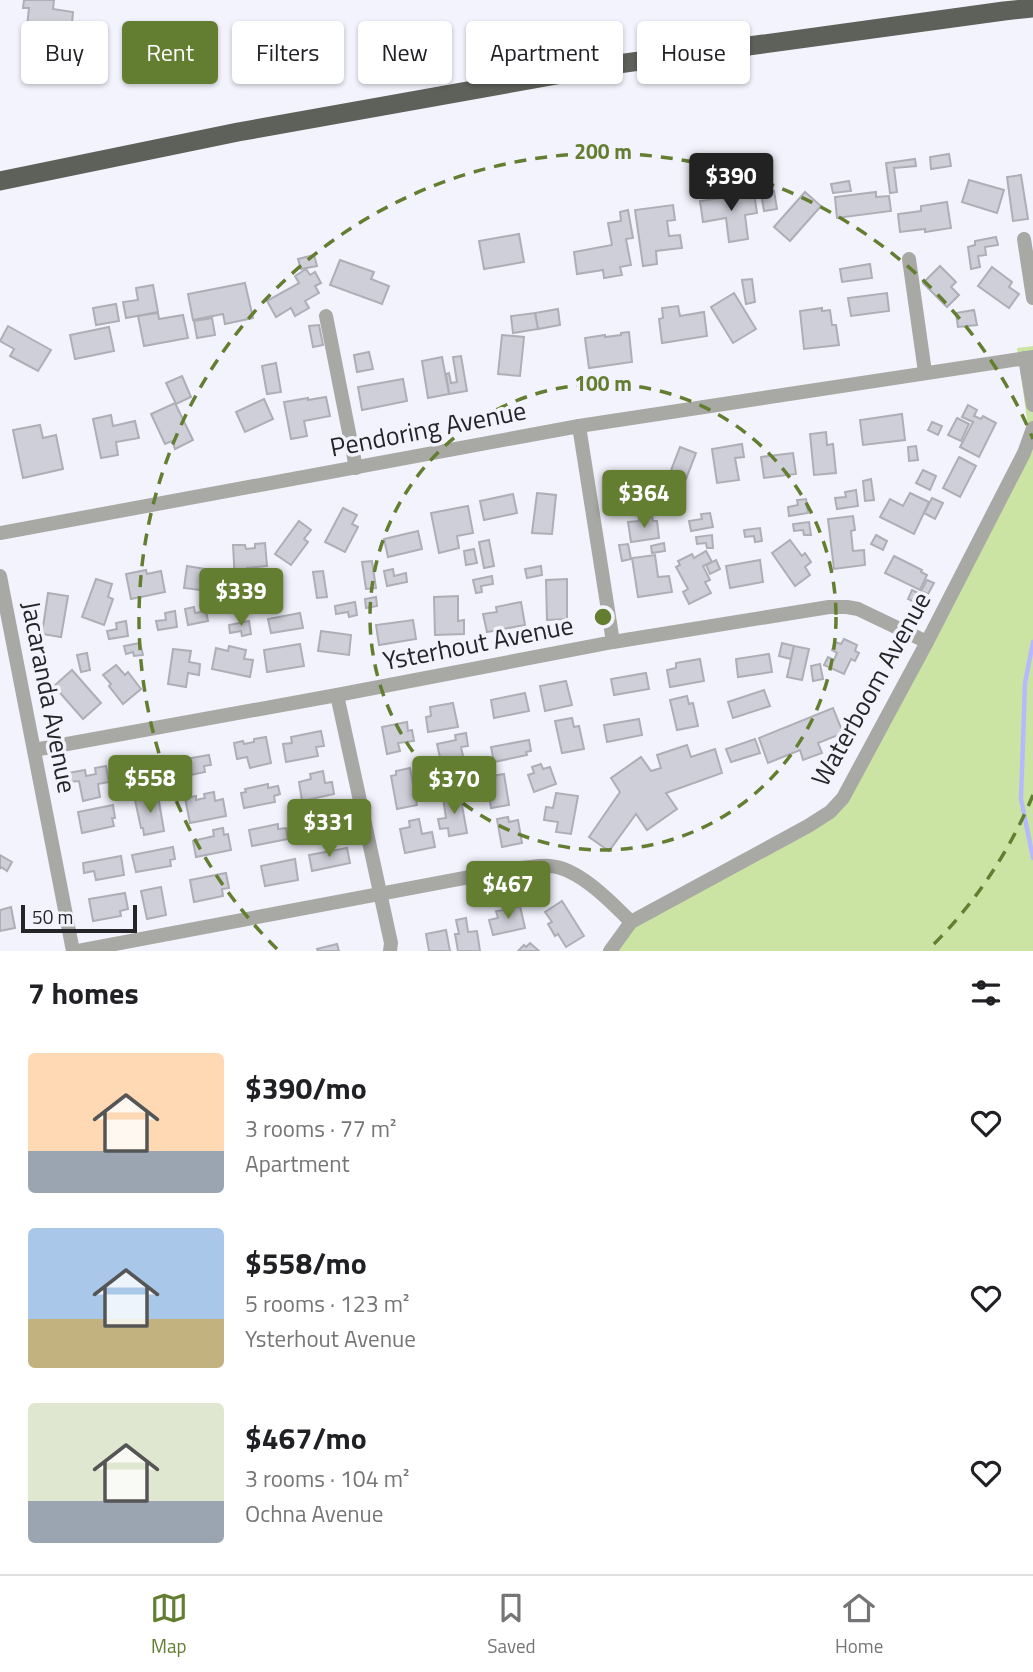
<!DOCTYPE html>
<meta charset="utf-8">
<style>
body{margin:0;font-family:"Titillium Web",sans-serif;background:#f2f2f2;color:#202124;height:100vh;display:flex;flex-direction:column;font-size:26px;white-space:nowrap}
*{box-sizing:border-box;margin:0}
p{font-size:23px;color:#757577}
.icon{flex:none;width:38px;height:38px;fill:none;stroke:currentColor;stroke-width:2;stroke-linecap:round;stroke-linejoin:round}
.map{position:relative;height:951px;overflow:hidden}
.side{display:flex;flex-direction:column;background:#fff;flex:1}
.side>*{flex:none}
.top-card{position:absolute;left:21px;top:21px;width:992px;height:63px;display:flex;gap:14px}
.scale{position:absolute;left:21px;bottom:18px;width:116px;box-sizing:border-box;padding-left:7px;border:4px solid #252529;border-top:0;font-size:19px;line-height:24px;white-space:nowrap;color:#252529;-webkit-text-stroke:5px #f3f3fd;paint-order:stroke}
.price{position:absolute;translate:-50% -60px;padding:0 16px;border-radius:7px;background:#647e31;color:#fff;font-size:23px;line-height:46px;filter:drop-shadow(0 2px 4px #0008)}
.price::after{content:'';position:absolute;left:50%;top:42px;width:21px;height:16px;margin-left:-10px;background:inherit;clip-path:polygon(0 0,100% 0,50% 100%)}
.price.selected{background:#222;color:#fff}
ul{padding:0;list-style:none}
li{display:flex;align-items:center;gap:21px;height:175px;padding:0 28px}
li span{display:grid;place-items:center;flex:none;width:196px;height:140px;border-radius:7px;color:#555}
li>.icon{margin-inline-start:auto}
span .icon{width:84px;height:84px;fill:#fffc;stroke-width:1}
li b{font-size:30px}
h2{display:flex;justify-content:space-between;align-items:center;height:84px;padding:0 28px;font-size:30px}
.pill{padding:0 24px;border-radius:7px;background:#fff;box-shadow:0 2px 5px #0004;font-size:24px;line-height:63px}
.pill.selected{background:#647e31;color:#fff}
.dock{display:flex;justify-content:space-around;align-items:center;height:98px;border-top:2px solid #e0e0e0;background:#fff;font-size:19px;color:#757577}
.dock a{display:grid;justify-items:center;gap:4px}
.dock .selected{color:#647e31}
.map>svg:first-child{display:block}
.green{fill:#cbe4a3}
.lines{fill:none;stroke-linecap:round;stroke-linejoin:round}
.stream{stroke:#b8b9fd;stroke-width:4.5}
.building{fill:#cecfd8;stroke:#aeaeb7;stroke-width:2}
.minor{stroke:#a8a9a5;stroke-width:14}
.trunk{stroke:#5e615a;stroke-width:19}
.ring{fill:none;stroke:#647e31;stroke-width:3.5;stroke-dasharray:12 9}
.labels{text-anchor:middle;stroke-width:7;stroke-linejoin:round;paint-order:stroke}
.street-label{font-size:26px;fill:#252529;stroke:#f3f3fd}
.centre{fill:#647e31;stroke:#f3f3fd;stroke-width:3.5}
.ring-label{font-size:21px;text-anchor:middle;font-weight:bold;fill:#647e31;stroke:#f3f3fd;stroke-width:7;stroke-linejoin:round;paint-order:stroke}
</style>
<div class="map">
<svg width="1033" height="951" viewBox="0 0 1033 951">
<rect width="100%" height="100%" fill="#f3f3fd"/>
<polygon class="green" points="1033,346 1033,951 611,951 623,923 836,806 1029,434 1017,348"/>
<g class="lines">
<polyline class="stream" points="1033,642 1025,683 1021,799 1033,858"/>
</g>
<g class="building">
<polygon points="24,0 54,0 53,9 73,12 71,35 50,33 49,37 26,35 29,8 23,8"/>
<polygon points="949,154 951,166 931,169 930,157"/>
<polygon points="915,159 916,166 894,168 897,192 890,193 886,163"/>
<polygon points="1021,175 1028,219 1013,221 1007,177"/>
<polygon points="969,180 1004,190 997,213 962,202"/>
<polygon points="849,181 851,191 833,193 831,184"/>
<polygon points="774,191 777,209 764,211 761,193"/>
<polygon points="805,192 821,206 790,241 774,227"/>
<polygon points="876,192 876,197 889,196 891,211 837,218 835,197"/>
<polygon points="754,193 757,213 745,215 748,239 729,242 726,218 703,222 700,201"/>
<polygon points="947,202 951,228 925,232 925,229 900,232 898,214 921,211 921,206"/>
<polygon points="673,205 675,220 667,221 669,236 680,235 682,248 656,251 657,264 643,266 635,210"/>
<polygon points="628,210 633,238 626,239 631,265 620,267 622,275 604,278 603,270 577,274 574,252 612,245 608,223 621,221 620,212"/>
<polygon points="519,234 524,262 484,269 479,241"/>
<polygon points="996,237 998,245 985,247 986,255 978,256 980,267 971,269 968,247 975,245 975,241"/>
<polygon points="314,255 317,266 301,269 298,259"/>
<polygon points="340,260 374,272 371,279 389,286 382,304 330,285"/>
<polygon points="870,264 872,278 842,282 840,269"/>
<polygon points="940,266 956,282 951,287 959,295 947,307 923,283"/>
<polygon points="992,267 1012,282 1009,287 1019,294 1009,308 978,286"/>
<polygon points="306,269 310,275 315,272 321,283 315,286 319,293 305,301 309,308 295,316 291,308 276,317 267,301 299,283 295,276"/>
<polygon points="752,279 755,302 746,304 742,280"/>
<polygon points="245,283 253,318 225,324 223,314 193,320 188,294"/>
<polygon points="153,285 158,312 126,318 123,302 138,300 136,288"/>
<polygon points="734,293 756,329 733,343 711,307"/>
<polygon points="887,293 889,311 851,316 848,298"/>
<polygon points="116,304 119,321 96,325 93,308"/>
<polygon points="678,306 680,316 704,312 707,336 662,343 659,319 663,318 662,308"/>
<polygon points="822,308 822,311 830,310 832,325 836,325 839,345 804,349 800,311"/>
<polygon points="558,309 560,325 538,329 535,313"/>
<polygon points="974,310 977,325 958,327 956,313"/>
<polygon points="158,313 159,319 183,315 188,338 144,346 138,316"/>
<polygon points="535,313 538,329 513,333 511,316"/>
<polygon points="212,318 215,335 197,338 194,321"/>
<polygon points="319,325 323,345 313,347 309,326"/>
<polygon points="8,326 51,350 38,371 10,356 14,349 0,341"/>
<polygon points="109,327 114,351 75,359 70,335"/>
<polygon points="629,332 632,362 589,368 585,338 605,335 605,337 621,335 621,333"/>
<polygon points="502,335 524,337 520,376 498,374"/>
<polygon points="369,352 373,369 357,372 354,355"/>
<polygon points="461,356 467,391 449,394 446,374 449,373 451,383 457,382 453,357"/>
<polygon points="442,357 449,394 428,398 422,361"/>
<polygon points="276,363 281,392 267,394 262,366"/>
<polygon points="182,376 191,397 176,404 166,383"/>
<polygon points="403,379 407,401 362,410 358,387"/>
<polygon points="326,397 330,416 304,421 307,436 291,439 284,402 308,398 308,400"/>
<polygon points="264,399 273,419 245,432 236,412"/>
<polygon points="175,403 193,440 175,449 172,441 165,444 151,414"/>
<polygon points="968,405 977,410 974,416 981,419 983,416 996,423 979,457 960,447 973,422 962,417"/>
<polygon points="902,414 905,440 863,445 860,420"/>
<polygon points="111,415 113,426 135,421 139,438 116,442 118,455 101,458 93,419"/>
<polygon points="957,418 969,424 961,441 948,435"/>
<polygon points="932,422 942,426 938,435 928,430"/>
<polygon points="40,425 43,438 56,435 63,469 23,478 13,430"/>
<polygon points="826,432 827,445 833,444 836,473 814,475 810,434"/>
<polygon points="742,444 744,457 735,458 739,480 717,483 712,449"/>
<polygon points="916,446 918,460 909,461 908,447"/>
<polygon points="680,447 696,453 681,492 665,486"/>
<polygon points="793,453 796,474 764,478 761,457"/>
<polygon points="959,457 976,466 960,497 943,488"/>
<polygon points="923,470 936,476 930,490 916,483"/>
<polygon points="636,475 653,480 649,492 654,494 650,507 645,505 643,510 640,509 638,515 624,511 626,506 622,504 626,492 630,494"/>
<polygon points="871,479 874,500 865,501 863,481"/>
<polygon points="856,490 858,506 837,509 835,498 846,497 845,492"/>
<polygon points="537,493 556,495 552,534 532,533"/>
<polygon points="910,493 929,502 914,534 880,517 890,499 903,506"/>
<polygon points="513,494 517,513 484,520 480,501"/>
<polygon points="932,498 943,503 935,519 924,513"/>
<polygon points="806,499 808,513 789,516 788,507 798,505 797,500"/>
<polygon points="468,506 473,533 457,536 459,548 439,553 431,513"/>
<polygon points="343,508 357,515 352,524 358,527 345,552 325,542"/>
<polygon points="710,513 713,527 691,531 689,521 702,519 701,514"/>
<polygon points="652,516 653,521 657,521 659,538 631,542 628,522 639,521 639,518"/>
<polygon points="853,516 855,530 851,531 853,551 864,550 865,565 834,569 828,519"/>
<polygon points="299,521 311,530 304,539 308,542 291,565 275,554"/>
<polygon points="809,522 811,535 804,535 803,530 794,531 793,524"/>
<polygon points="760,528 762,541 755,542 754,536 745,537 744,530"/>
<polygon points="418,531 422,549 388,557 384,539"/>
<polygon points="712,535 713,548 707,548 706,543 697,544 696,537"/>
<polygon points="876,535 887,541 883,550 871,544"/>
<polygon points="489,540 494,566 484,568 479,542"/>
<polygon points="790,540 802,556 805,553 811,562 805,567 810,575 795,586 772,553"/>
<polygon points="265,543 267,566 247,568 248,580 235,581 233,545 245,545 246,549 255,548 255,544"/>
<polygon points="664,543 665,551 652,553 651,546"/>
<polygon points="628,544 631,559 622,561 619,545"/>
<polygon points="474,549 477,563 466,565 464,551"/>
<polygon points="706,551 712,562 703,566 710,580 705,582 711,593 689,604 683,592 688,589 676,567 680,565 678,561 692,554 694,558"/>
<polygon points="655,555 658,577 669,576 672,592 638,597 632,558"/>
<polygon points="894,556 922,570 921,572 927,575 920,590 885,573"/>
<polygon points="716,560 720,569 710,574 706,565"/>
<polygon points="760,560 763,582 730,588 726,566"/>
<polygon points="372,561 376,588 366,589 362,562"/>
<polygon points="187,566 218,571 215,592 184,588"/>
<polygon points="541,566 542,575 527,578 525,569"/>
<polygon points="393,569 394,576 406,573 407,582 387,586 384,571"/>
<polygon points="146,570 147,574 161,571 165,592 131,599 126,574"/>
<polygon points="323,571 327,597 317,598 313,572"/>
<polygon points="492,576 493,584 481,586 482,592 476,593 473,580"/>
<polygon points="96,579 112,584 108,597 113,599 104,625 82,617"/>
<polygon points="567,579 567,619 547,620 546,580"/>
<polygon points="927,580 934,583 928,594 921,591"/>
<polygon points="912,590 926,597 921,605 908,599"/>
<polygon points="48,593 68,596 61,637 42,634"/>
<polygon points="275,595 277,608 267,610 264,597"/>
<polygon points="458,596 458,621 464,620 464,634 435,635 434,597"/>
<polygon points="376,597 377,606 366,608 365,599"/>
<polygon points="355,602 357,615 349,617 348,612 336,614 335,606"/>
<polygon points="521,602 525,625 487,632 483,614 497,612 496,607"/>
<polygon points="194,607 195,613 206,611 208,621 188,625 185,609"/>
<polygon points="175,611 177,627 158,630 156,621 166,620 165,613"/>
<polygon points="300,613 303,628 271,633 268,619"/>
<polygon points="413,620 416,639 379,645 376,625"/>
<polygon points="126,621 128,636 109,639 107,631 117,629 116,623"/>
<polygon points="249,621 251,634 242,636 241,631 230,633 229,625"/>
<polygon points="321,631 351,635 349,655 318,651"/>
<polygon points="844,639 857,645 855,651 859,653 855,661 851,659 844,674 824,665 828,657 834,660 837,653 832,650 835,642 841,644"/>
<polygon points="140,643 143,655 134,656 133,652 126,654 124,646"/>
<polygon points="782,643 794,646 791,659 779,656"/>
<polygon points="300,644 304,666 267,672 264,650"/>
<polygon points="229,646 246,650 244,659 253,660 250,677 212,669 216,648 228,651"/>
<polygon points="794,646 809,649 802,680 787,677"/>
<polygon points="173,649 191,651 189,662 200,664 199,675 188,673 186,687 168,684"/>
<polygon points="87,653 90,670 81,672 77,655"/>
<polygon points="769,654 772,672 738,677 736,659"/>
<polygon points="700,659 704,681 670,687 667,670 676,668 676,663"/>
<polygon points="820,664 823,679 813,681 811,666"/>
<polygon points="116,665 125,675 128,672 141,689 123,704 109,686 111,684 103,675"/>
<polygon points="72,670 101,703 83,719 54,686"/>
<polygon points="646,673 649,689 614,695 611,679"/>
<polygon points="566,681 572,705 545,711 540,686"/>
<polygon points="764,690 770,706 733,718 728,702"/>
<polygon points="525,693 529,711 494,718 491,700"/>
<polygon points="687,696 689,704 693,703 698,726 677,730 670,700"/>
<polygon points="453,703 458,727 428,732 426,717 431,716 430,707"/>
<polygon points="833,708 843,733 818,743 822,753 803,760 800,750 768,763 759,738"/>
<polygon points="572,718 574,727 579,726 584,749 562,753 555,721"/>
<polygon points="639,719 642,735 607,742 604,725"/>
<polygon points="407,722 408,731 412,730 414,741 398,743 400,751 387,754 382,727"/>
<polygon points="321,731 324,746 316,747 318,756 286,762 283,744 292,743 291,737"/>
<polygon points="466,733 468,746 461,747 466,770 444,775 437,744 456,740 455,735"/>
<polygon points="266,737 271,763 250,768 247,757 237,759 234,743 243,741 244,744 254,742 254,739"/>
<polygon points="755,739 760,753 731,762 726,749"/>
<polygon points="529,740 531,751 526,752 527,755 494,762 491,747"/>
<polygon points="687,745 691,757 715,749 722,773 666,793 677,809 647,830 636,814 609,851 589,837 620,792 611,778 641,757 651,771 661,768 657,755"/>
<polygon points="209,755 211,765 204,766 205,772 171,779 168,762"/>
<polygon points="475,761 478,773 470,774 467,763"/>
<polygon points="541,764 543,769 550,767 556,784 534,792 528,775 534,773 532,767"/>
<polygon points="148,765 148,769 156,768 159,785 122,792 118,771"/>
<polygon points="106,766 109,782 98,784 100,797 83,801 79,781 70,782 68,773 85,770 86,776 96,774 95,768"/>
<polygon points="410,768 417,805 397,809 391,776 396,775 396,771"/>
<polygon points="323,771 325,783 332,782 334,794 302,801 299,782 311,779 310,774"/>
<polygon points="504,774 509,805 491,808 486,777"/>
<polygon points="268,784 268,788 278,786 280,794 274,796 275,802 244,808 241,793 246,792 245,789"/>
<polygon points="214,792 215,801 223,799 226,816 190,823 185,798 196,796 196,800 205,798 204,794"/>
<polygon points="556,793 578,796 571,834 556,832 558,822 544,820 546,807 553,808"/>
<polygon points="460,794 467,833 449,836 448,828 440,829 438,819 446,818 443,797"/>
<polygon points="158,796 164,831 144,835 143,828 141,828 135,800"/>
<polygon points="113,805 115,818 112,818 114,826 82,833 78,812"/>
<polygon points="332,812 334,826 342,824 344,834 307,841 304,825 320,822 319,815"/>
<polygon points="508,817 509,822 518,820 522,843 502,847 497,819"/>
<polygon points="419,819 422,834 432,832 435,847 405,853 400,829 410,827 409,821"/>
<polygon points="278,824 278,829 286,828 288,839 252,846 249,830"/>
<polygon points="223,828 224,835 228,834 231,850 196,857 193,841 214,836 213,830"/>
<polygon points="173,847 175,859 170,860 171,866 136,872 132,855"/>
<polygon points="347,848 350,863 312,871 309,855"/>
<polygon points="0,855 12,862 7,871 1,867 0,869"/>
<polygon points="121,856 124,875 96,880 94,871 84,873 83,863"/>
<polygon points="295,859 298,880 265,886 261,866"/>
<polygon points="226,873 229,888 222,889 223,896 194,902 190,880"/>
<polygon points="161,887 166,915 147,919 141,891"/>
<polygon points="125,893 128,909 120,911 121,916 93,921 89,899"/>
<polygon points="562,901 584,936 566,947 558,934 555,936 548,924 552,922 545,912"/>
<polygon points="520,906 525,928 493,935 489,920 498,918 496,911 505,910 505,912 513,911 512,908"/>
<polygon points="11,907 15,928 0,931 0,910"/>
<polygon points="466,918 468,932 477,931 480,951 458,951 455,934 459,934 456,920"/>
<polygon points="446,930 450,951 429,951 426,934"/>
<polygon points="530,943 539,951 518,951 524,945 526,947"/>
<polygon points="337,944 339,951 318,951 317,949"/>
</g>
<g class="lines">
<g class="minor">
<polyline points="1024,239 1033,298"/>
<polyline points="909,259 925,372"/>
<polyline points="326,316 356,468"/>
<polyline points="1025,358 1033,405"/>
<polyline points="579,426 613,642"/>
<polyline points="0,533 579,426 1033,357"/>
<polyline points="0,576 73,951"/>
<polyline points="337,695 391,943 390,951"/>
<polyline points="34,750 337,695 613,642 829,607 847,607 858,609 927,642"/>
<path d="M 78,951 L 517,868 C 527,868 539,865 550,866 C 579,868 612,903 631,922"/>
<polyline points="610,951 631,922 808,826 830,812 843,798 927,642 1024,453 1033,428"/>
</g>
<polyline class="trunk" points="0,181 238,132 618,64 1004,11 1033,8"/>
</g>
<g class="ring">
<circle cx="603" cy="617" r="233"/>
<path d="M1033 795A465 465 0 0 1 929 949M277 949A465 465 0 1 1 1033 439"/>
</g>
<g class="labels">
<g class="street-label">
<text transform="translate(428 429) rotate(-11)" y="9">Pendoring Avenue</text>
<text transform="translate(478 643) rotate(-11)" y="9">Ysterhout Avenue</text>
<text transform="translate(871 689) rotate(-61)" y="9">Waterboom Avenue</text>
<text transform="translate(49 697) rotate(79)" y="9">Jacaranda Avenue</text>
</g>
</g>
<circle cx="603" cy="617" r="10" class="centre"/>
<g class="ring-label">
<text x="603" y="159">200 m</text>
<text x="603" y="391">100 m</text>
</g>
</svg>
<div class="scale">50 m</div>
<b class="price selected" style="left:731px;top:213px">$390</b>
<b class="price" style="left:644px;top:530px">$364</b>
<b class="price" style="left:241px;top:628px">$339</b>
<b class="price" style="left:150px;top:815px">$558</b>
<b class="price" style="left:454px;top:816px">$370</b>
<b class="price" style="left:329px;top:859px">$331</b>
<b class="price" style="left:508px;top:921px">$467</b>
<div class="top-card">
<a class="pill">Buy</a>
<a class="pill selected">Rent</a>
<a class="pill">Filters</a>
<a class="pill">New</a>
<a class="pill">Apartment</a>
<a class="pill">House</a>
</div>
</div>
<section class="side">
<h2>7 homes<svg class="icon" aria-label="filters" viewBox="0 0 24 24"><path d="M4 7h16M4 17h16"/><circle cx="9" cy="7" r="2"/><circle cx="15" cy="17" r="2"/></svg></h2>
<ul>
<li><span style="background:linear-gradient(#ffd9b3 70%,#9aa5b1 0)"><svg class="icon" aria-label="home" viewBox="0 0 24 24"><path d="M3 11l9-7 9 7M6 9v11h12V9"/></svg></span><div><b>$390/mo</b><p>3 rooms · 77 m²</p><p>Apartment</p></div><svg class="icon" aria-label="heart" viewBox="0 0 24 24"><path d="M12 20l-8-8c-3-5 5-10 8-4 3-6 11-1 8 4z"/></svg></li>
<li><span style="background:linear-gradient(#a9c7e8 65%,#c2b280 0)"><svg class="icon" aria-label="home" viewBox="0 0 24 24"><path d="M3 11l9-7 9 7M6 9v11h12V9"/></svg></span><div><b>$558/mo</b><p>5 rooms · 123 m²</p><p>Ysterhout Avenue</p></div><svg class="icon" aria-label="heart" viewBox="0 0 24 24"><path d="M12 20l-8-8c-3-5 5-10 8-4 3-6 11-1 8 4z"/></svg></li>
<li><span style="background:linear-gradient(#dfe7d0 70%,#9aa5b1 0)"><svg class="icon" aria-label="home" viewBox="0 0 24 24"><path d="M3 11l9-7 9 7M6 9v11h12V9"/></svg></span><div><b>$467/mo</b><p>3 rooms · 104 m²</p><p>Ochna Avenue</p></div><svg class="icon" aria-label="heart" viewBox="0 0 24 24"><path d="M12 20l-8-8c-3-5 5-10 8-4 3-6 11-1 8 4z"/></svg></li>
</ul>
</section>
<nav class="dock">
<a class="selected"><svg class="icon" aria-label="map" viewBox="0 0 24 24"><path d="M3 6l6-2 6 2 6-2v14l-6 2-6-2-6 2zM9 4v14M15 6v14"/></svg>Map</a>
<a><svg class="icon" aria-label="saved" viewBox="0 0 24 24"><path d="M7 4h10v16l-5-4-5 4z"/></svg>Saved</a>
<a><svg class="icon" aria-label="home" viewBox="0 0 24 24"><path d="M3 11l9-7 9 7M6 9v11h12V9"/></svg>Home</a>
</nav>
